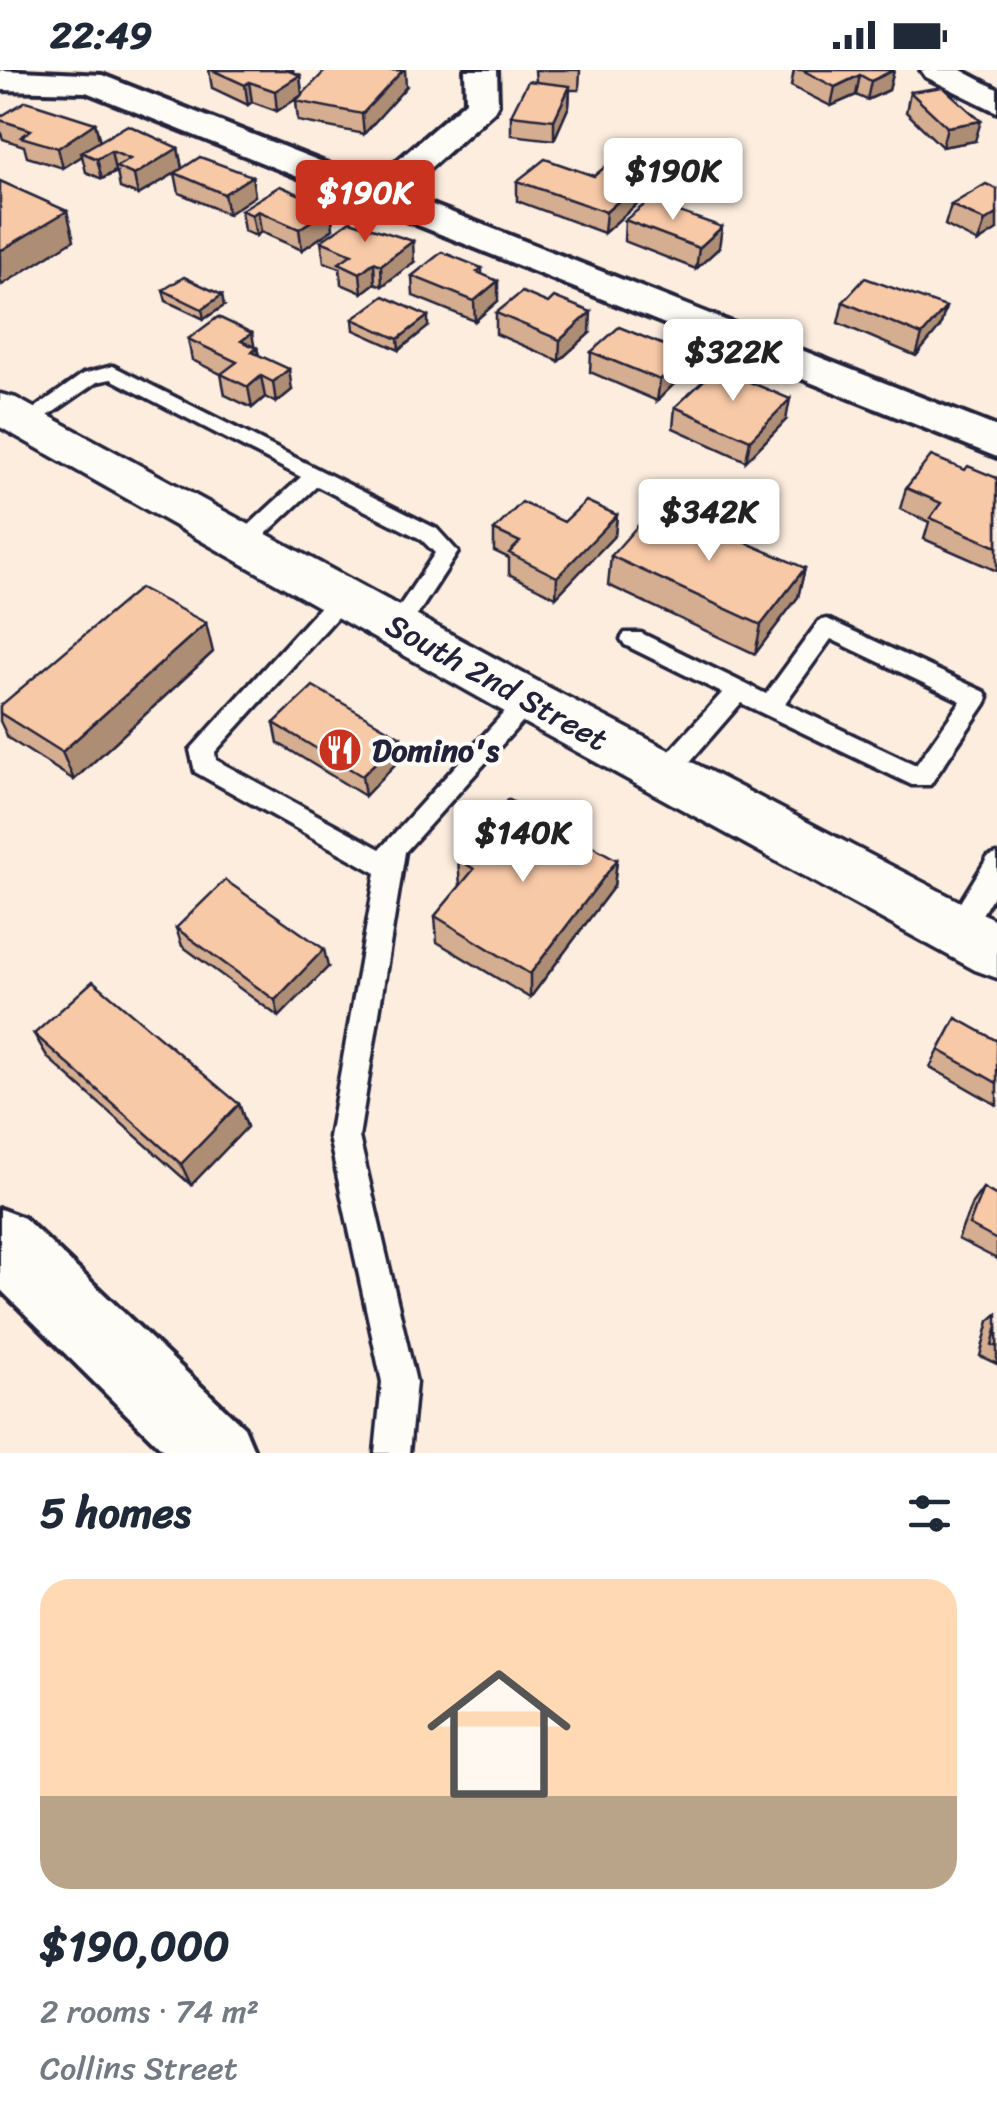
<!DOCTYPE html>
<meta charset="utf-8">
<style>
body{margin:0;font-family:Sriracha,sans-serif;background:#f2f2f3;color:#1f2937;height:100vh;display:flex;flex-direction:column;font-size:38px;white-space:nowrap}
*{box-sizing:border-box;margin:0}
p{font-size:32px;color:#747a83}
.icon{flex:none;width:55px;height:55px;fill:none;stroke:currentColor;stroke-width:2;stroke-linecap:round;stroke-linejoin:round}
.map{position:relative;height:1383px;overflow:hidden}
.side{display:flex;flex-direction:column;background:#fff;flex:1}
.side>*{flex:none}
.price{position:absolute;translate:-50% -85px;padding:0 22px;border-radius:10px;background:#fff;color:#222;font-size:32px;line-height:65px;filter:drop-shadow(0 2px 5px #0008)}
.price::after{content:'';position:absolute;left:50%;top:60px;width:30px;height:22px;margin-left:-15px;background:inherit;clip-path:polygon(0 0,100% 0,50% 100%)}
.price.on{background:#c8321e;color:#fff}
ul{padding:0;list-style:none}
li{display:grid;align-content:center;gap:20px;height:530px;padding:0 40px}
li+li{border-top:2px solid #e0e1e3}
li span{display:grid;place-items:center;height:310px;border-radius:30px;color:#555}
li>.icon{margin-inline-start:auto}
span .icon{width:180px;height:180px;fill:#fffc;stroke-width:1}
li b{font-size:42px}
h2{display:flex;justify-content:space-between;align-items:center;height:120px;padding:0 40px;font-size:42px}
.status{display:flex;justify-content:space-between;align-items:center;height:70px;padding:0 50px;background:#fff;direction:ltr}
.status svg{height:28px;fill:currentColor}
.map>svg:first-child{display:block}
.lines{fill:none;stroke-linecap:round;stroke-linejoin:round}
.lane-casing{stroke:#22223b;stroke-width:7}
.street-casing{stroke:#22223b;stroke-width:8}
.secondary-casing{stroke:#22223b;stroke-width:7}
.lane{fill:#fdfcf7;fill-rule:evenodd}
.street{fill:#fdfcf7;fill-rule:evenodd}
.secondary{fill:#fdfcf7;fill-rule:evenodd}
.wall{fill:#d5ad90;stroke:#22223b;stroke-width:2.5}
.shaded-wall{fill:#ae8d75;stroke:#22223b;stroke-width:2.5}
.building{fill:#f8c9a7;stroke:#22223b;stroke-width:2.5}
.labels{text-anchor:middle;stroke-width:8;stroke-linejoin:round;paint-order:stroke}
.street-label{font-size:32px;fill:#22223b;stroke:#fdfcf7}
.poi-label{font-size:32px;font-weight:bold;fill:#22223b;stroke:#fdfcf7;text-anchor:start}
</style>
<div class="status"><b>22:49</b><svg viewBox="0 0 49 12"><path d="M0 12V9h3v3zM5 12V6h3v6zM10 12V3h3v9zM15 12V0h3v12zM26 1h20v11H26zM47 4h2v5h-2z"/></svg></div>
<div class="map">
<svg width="997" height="1383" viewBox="0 0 997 1383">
<rect width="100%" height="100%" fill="#fceddf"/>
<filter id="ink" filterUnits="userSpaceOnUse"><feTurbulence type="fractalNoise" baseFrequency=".01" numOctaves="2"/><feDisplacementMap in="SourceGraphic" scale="20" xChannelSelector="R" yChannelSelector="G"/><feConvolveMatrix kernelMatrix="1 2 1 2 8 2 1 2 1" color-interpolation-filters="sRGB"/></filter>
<g filter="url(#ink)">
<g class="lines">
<defs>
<g id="lane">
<polygon points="113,296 437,459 458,482 405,564 389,564 385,558 435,483 421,469 317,416 251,478 235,478 232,473 235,468 301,407 111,309 97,312 32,357 25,358 15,352 83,304"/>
<polygon points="342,519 353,527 350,533 215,682 216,690 380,779 520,625 538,625 541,631 405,782 359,1067 416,1312 409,1383 375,1383 382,1312 329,1067 376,803 195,702 190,680 334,521"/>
<path d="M 827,549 L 985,622 L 988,628 L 985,634 L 930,715 L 912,715 L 741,633 L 674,710 L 656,710 L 652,703 L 656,696 L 722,623 L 625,575 L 621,569 L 625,563 L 641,563 L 766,624 L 819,551 ZM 831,569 L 961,631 L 916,695 L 785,633 Z"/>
<polygon points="997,784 997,819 968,868 958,872 948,868 944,860 948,852 988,787"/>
</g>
<g id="street">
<polygon points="0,0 102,5 373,112 466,31 465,0 497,0 498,34 494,41 402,123 997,357 997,387 86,22 0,20"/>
<polygon points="921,0 961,0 997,19 997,42 926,7"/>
<polygon points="0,1139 24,1148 244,1357 255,1383 166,1383 0,1219"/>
</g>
<polygon id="secondary" points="0,324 16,328 548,617 997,851 997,908 975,900 510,645 0,357"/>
</defs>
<use href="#lane" class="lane-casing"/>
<use href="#street" class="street-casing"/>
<use href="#secondary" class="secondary-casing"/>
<use href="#lane" class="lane"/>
<use href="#street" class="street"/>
<use href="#secondary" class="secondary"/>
</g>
<g class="wall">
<polygon points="209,0 293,0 293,3 300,5 302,25 277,41 252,32 248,35 212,18"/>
<polygon points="535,0 580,0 579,20 570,20 569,36 554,70 511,65 511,45 536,12"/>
<polygon points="794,0 894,0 889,20 867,30 856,25 831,36 791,16"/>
<polygon points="406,17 364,64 298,51 296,31"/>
<polygon points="910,22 975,71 942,77 906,42"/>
<polygon points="0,47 95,53 100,71 178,78 182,98 252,106 255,126 228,144 179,123 175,103 138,125 120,118 117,102 102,109 86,102 82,86 63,98 27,87 24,76 3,69 0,61"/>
<polygon points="664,91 662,112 604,163 517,131 517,111 594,106"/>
<polygon points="997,119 978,172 945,155 951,135"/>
<polygon points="331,138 333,159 302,180 261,162 256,166 244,161 241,140"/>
<polygon points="675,140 719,178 696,199 624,171 625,150"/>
<polygon points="321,171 414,192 382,216 375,213 362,223 341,214 340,198 324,192"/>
<polygon points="482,198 482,204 498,231 475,251 413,226 412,206"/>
<polygon points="163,220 224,236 204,249 166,231"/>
<polygon points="843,232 946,237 940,257 916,286 838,253"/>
<polygon points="496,243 590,263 559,291 496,264"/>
<polygon points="353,249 428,257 399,280 354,260"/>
<polygon points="188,269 257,278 259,285 292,320 276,333 265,327 252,338 225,325 221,304 192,290"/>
<polygon points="591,282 686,284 683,305 657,331 590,302"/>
<polygon points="675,337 786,350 746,391 673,358"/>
<polygon points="965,400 997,408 997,501 924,469 929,452 900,439 906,418"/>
<polygon points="617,445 615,465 556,527 509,504 509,488 494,481 494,460"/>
<polygon points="611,486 805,498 798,527 755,584 608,515"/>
<polygon points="213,582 74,710 8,668 0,651 0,636"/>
<polygon points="274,653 401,667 402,687 365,726 278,673"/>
<polygon points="458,789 617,790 614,816 530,928 437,872 435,846 460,816"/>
<polygon points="176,858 328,897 279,947 182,876"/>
<polygon points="956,948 997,971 997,1035 930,997"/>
<polygon points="34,964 239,1034 247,1057 191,1115 48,988"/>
<polygon points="983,1118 997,1126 997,1189 958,1169 972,1133"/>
<polygon points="997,1244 997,1294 980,1286 989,1251"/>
</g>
<g class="shaded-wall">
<polygon points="284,0 293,0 294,9 300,5 302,25 277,41 275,21"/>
<polygon points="403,0 405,0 406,17 364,64 362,44"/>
<polygon points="894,0 889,20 867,30 871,11"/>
<polygon points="860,5 856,25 831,36 835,17"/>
<polygon points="249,12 252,32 248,35 245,15"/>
<polygon points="570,16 569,36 554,70 554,50"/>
<polygon points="981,51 975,71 942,77 947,57"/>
<polygon points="95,53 100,73 81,82 82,86 63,98 58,78"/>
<polygon points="178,78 182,99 138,125 134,105"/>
<polygon points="111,81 115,101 102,109 97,89"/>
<polygon points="664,91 662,112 604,163 606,142"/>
<polygon points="252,106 255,126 228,144 224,124"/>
<polygon points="331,138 333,159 302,180 299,159"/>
<polygon points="67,141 74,170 2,215 0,210 0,181"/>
<polygon points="258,141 261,162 256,166 252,145"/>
<polygon points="997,144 997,160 978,172 985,151"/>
<polygon points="722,157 719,178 696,199 699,178"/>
<polygon points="413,171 414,192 382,216 381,195"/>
<polygon points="374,192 375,213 362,223 360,203"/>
<polygon points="498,211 498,231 475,251 474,231"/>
<polygon points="222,225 224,236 204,249 202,239"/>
<polygon points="946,237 940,257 916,286 922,265"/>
<polygon points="591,242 590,263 559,291 560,270"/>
<polygon points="428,246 428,257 399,280 398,269"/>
<polygon points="252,263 255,280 257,278 261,299 241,271"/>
<polygon points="686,284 683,305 657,331 660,310"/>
<polygon points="289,299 292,320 276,333 273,312"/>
<polygon points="261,306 265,327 252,338 248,317"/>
<polygon points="790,329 786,350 746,391 750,370"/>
<polygon points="617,445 615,465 556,527 557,507"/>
<polygon points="805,498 798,527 755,584 761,555"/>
<polygon points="206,553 213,582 74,710 62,682"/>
<polygon points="401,667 402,687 365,726 362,706"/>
<polygon points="617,790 614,816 530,928 530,904"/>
<polygon points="324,879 328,897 279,947 275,930"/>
<polygon points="239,1034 247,1057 191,1115 181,1094"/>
</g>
<g class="building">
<polygon points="212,0 286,0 300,5 275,21 249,12 245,15"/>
<polygon points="326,0 358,1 403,0 362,44 296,31"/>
<polygon points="802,0 894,0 871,11 860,5 835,17"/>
<polygon points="528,11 570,16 554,50 511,45"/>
<polygon points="943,17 981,51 947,57 910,22"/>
<polygon points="26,31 95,53 58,78 21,67 31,60 0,50 0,47"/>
<polygon points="128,55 178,78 134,105 116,97 130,89 111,81 97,89 81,82"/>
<polygon points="627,79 664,91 606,142 517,111 545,89 594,106"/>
<polygon points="200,87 252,106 224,124 175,103"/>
<polygon points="0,111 67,141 0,181"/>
<polygon points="986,114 997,119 997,144 985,151 951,135"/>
<polygon points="280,116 331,138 299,159 258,141 252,145 241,140"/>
<polygon points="657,125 675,132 668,138 722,157 699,178 625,150"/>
<polygon points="350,151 413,171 381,195 374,192 360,203 339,193 352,184 321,171"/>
<polygon points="442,182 482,198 477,202 498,211 474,231 412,206"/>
<polygon points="184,207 222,225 202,239 163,220"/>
<polygon points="865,208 946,237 922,265 843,232"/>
<polygon points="522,222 548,233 554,227 591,242 560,270 496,243"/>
<polygon points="384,226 428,246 398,269 353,249"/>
<polygon points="218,247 252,263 241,271 257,278 252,282 289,299 273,312 261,306 248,317 221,304 237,292 188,269"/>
<polygon points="619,257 686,284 660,310 591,282"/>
<polygon points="717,298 790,329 750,370 675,337"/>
<polygon points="931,386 965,400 968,396 997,408 997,477 930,448 941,433 906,418"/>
<polygon points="586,431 617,445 557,507 509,483 520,472 494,460 522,432 564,452"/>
<polygon points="657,434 805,498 761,555 611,486"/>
<polygon points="140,518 206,553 62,682 0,643 0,636"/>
<polygon points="313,616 401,667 362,706 274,653"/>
<polygon points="508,729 617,790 530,904 435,846 474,799 458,789"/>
<polygon points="225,810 324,879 275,930 176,858"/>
<polygon points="93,911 239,1034 181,1094 34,964"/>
<polygon points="956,948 997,971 997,1013 939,980"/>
<polygon points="983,1118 997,1126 997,1170 969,1155"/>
<polygon points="997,1256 997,1277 992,1275"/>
</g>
</g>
<defs>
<symbol id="restaurant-disc" viewBox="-11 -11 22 22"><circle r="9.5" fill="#c8321e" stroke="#fdfcf7"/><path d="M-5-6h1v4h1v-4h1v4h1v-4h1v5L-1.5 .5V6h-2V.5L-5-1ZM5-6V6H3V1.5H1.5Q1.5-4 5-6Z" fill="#fff"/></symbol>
</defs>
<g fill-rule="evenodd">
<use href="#restaurant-disc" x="315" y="655" width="50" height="50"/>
</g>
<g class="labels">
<g class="street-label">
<text transform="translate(497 612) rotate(29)" y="11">South 2nd Street</text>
</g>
<g class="poi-label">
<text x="372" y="691">Domino's</text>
</g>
</g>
</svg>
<b class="price" style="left:673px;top:153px">$190K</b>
<b class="price on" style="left:365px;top:175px">$190K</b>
<b class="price" style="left:733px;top:334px">$322K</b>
<b class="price" style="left:709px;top:494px">$342K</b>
<b class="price" style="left:523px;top:815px">$140K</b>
</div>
<section class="side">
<h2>5 homes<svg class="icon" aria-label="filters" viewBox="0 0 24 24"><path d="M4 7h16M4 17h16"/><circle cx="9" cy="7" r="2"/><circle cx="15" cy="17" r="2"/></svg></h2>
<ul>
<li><span style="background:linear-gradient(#ffd9b3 70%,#b9a48a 0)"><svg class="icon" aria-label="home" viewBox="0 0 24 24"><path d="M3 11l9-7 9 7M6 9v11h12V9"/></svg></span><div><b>$190,000</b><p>2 rooms · 74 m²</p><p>Collins Street</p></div></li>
</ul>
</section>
